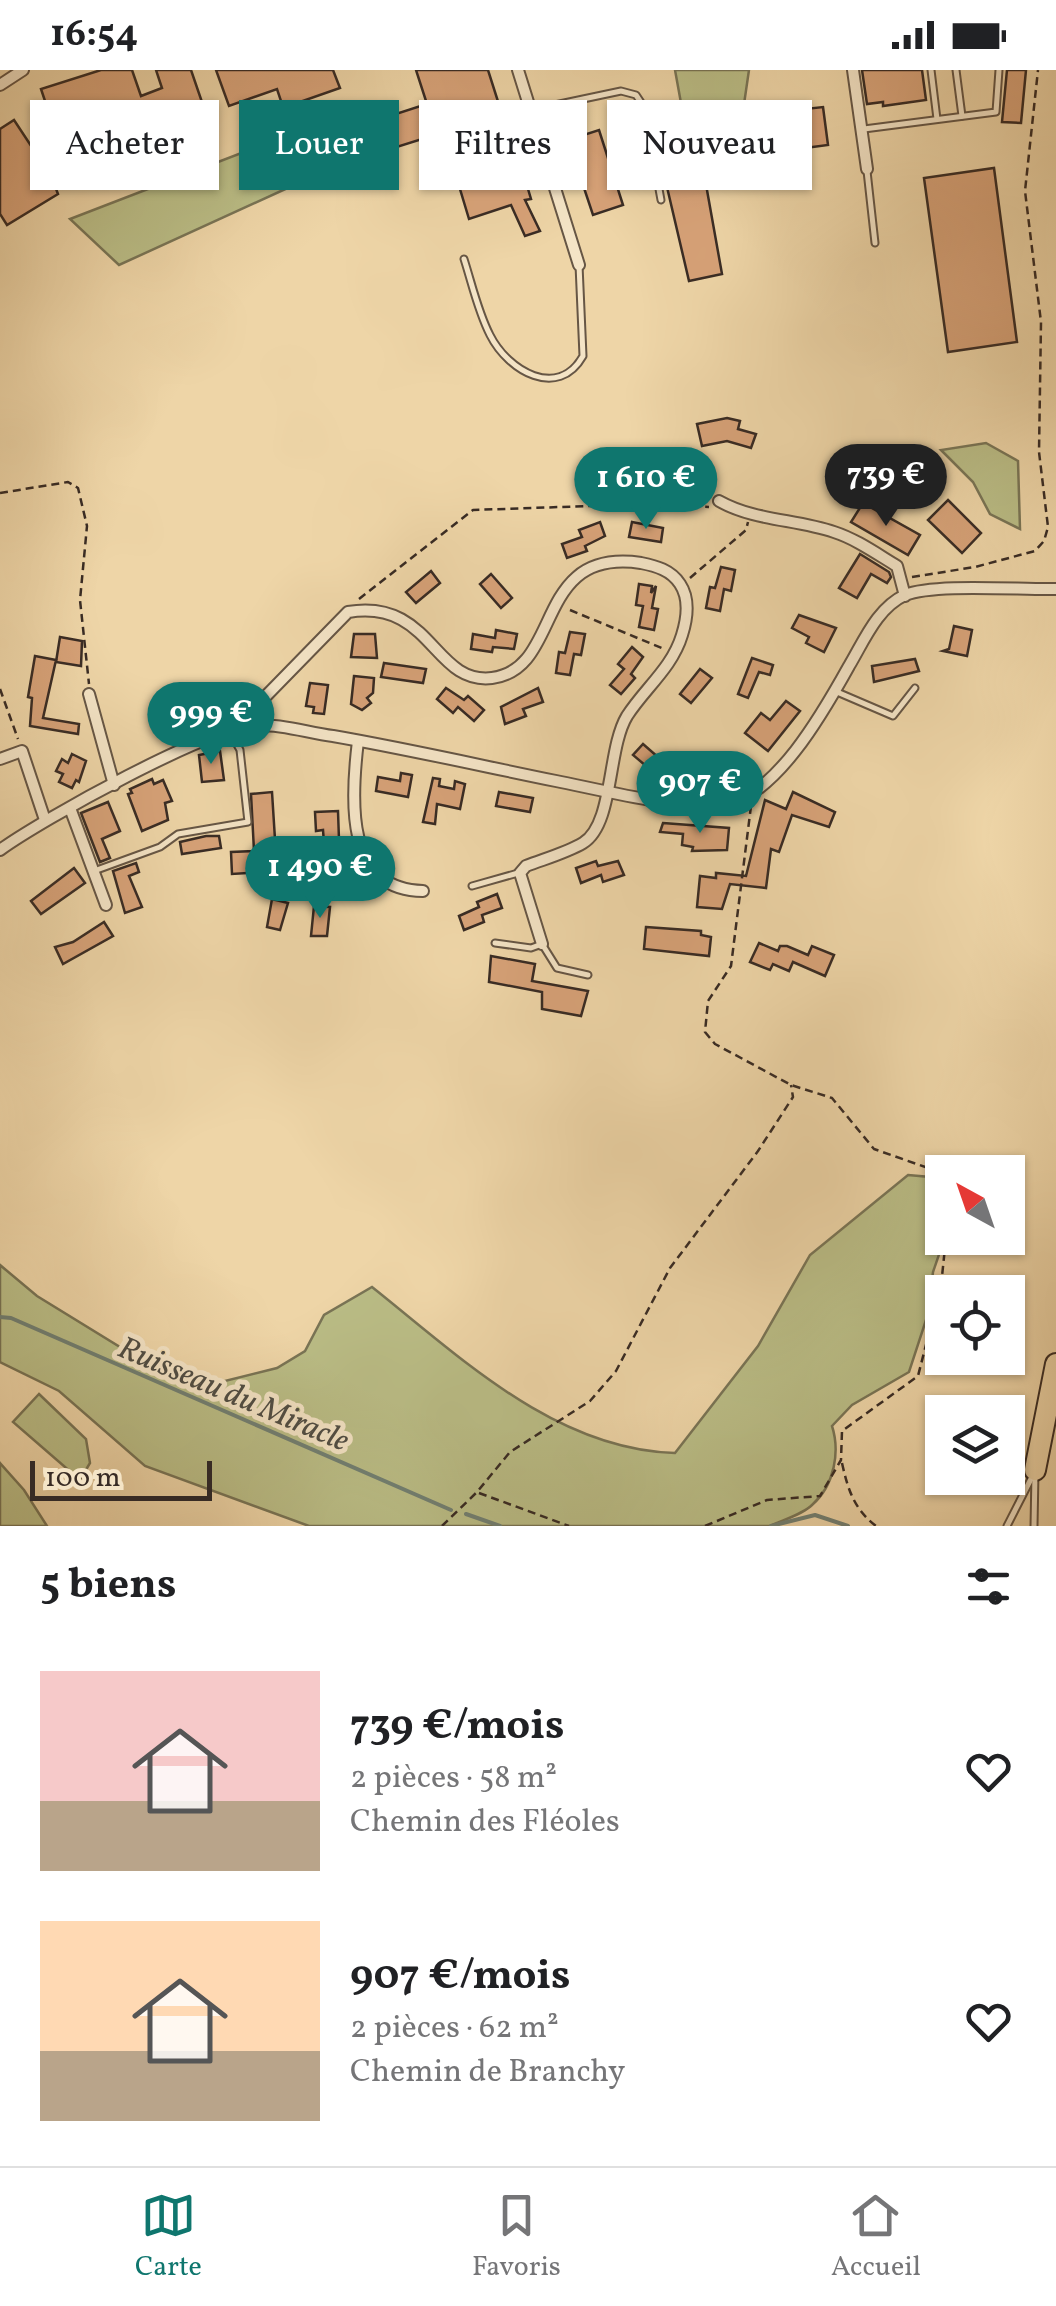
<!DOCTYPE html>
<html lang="fr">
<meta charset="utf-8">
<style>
body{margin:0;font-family:Vollkorn,serif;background:#f2f2f2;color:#202124;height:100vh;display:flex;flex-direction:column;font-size:38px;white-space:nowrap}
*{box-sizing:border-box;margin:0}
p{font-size:32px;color:#757577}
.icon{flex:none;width:55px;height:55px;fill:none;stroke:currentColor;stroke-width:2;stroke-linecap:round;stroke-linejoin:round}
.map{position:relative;height:1456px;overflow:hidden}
.sheet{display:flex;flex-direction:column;background:#fff;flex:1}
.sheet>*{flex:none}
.hud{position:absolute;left:30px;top:30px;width:998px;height:90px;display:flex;gap:20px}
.needle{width:65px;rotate:320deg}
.tools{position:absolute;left:925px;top:1085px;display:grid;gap:20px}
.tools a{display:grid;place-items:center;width:100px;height:100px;border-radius:0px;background:#fff;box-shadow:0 2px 8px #0004;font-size:50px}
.scale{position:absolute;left:30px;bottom:25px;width:182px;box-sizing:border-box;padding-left:10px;border:5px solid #382b24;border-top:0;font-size:28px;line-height:35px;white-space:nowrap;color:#382b24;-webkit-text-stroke:8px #f4e4c6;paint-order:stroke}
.price{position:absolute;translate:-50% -85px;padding:0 22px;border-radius:35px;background:#0f766e;color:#fff;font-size:32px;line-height:65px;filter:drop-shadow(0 2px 5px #0008)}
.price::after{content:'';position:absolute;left:50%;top:60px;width:30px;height:22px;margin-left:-15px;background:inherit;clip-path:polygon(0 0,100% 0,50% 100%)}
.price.current{background:#222;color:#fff}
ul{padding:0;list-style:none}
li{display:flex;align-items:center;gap:30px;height:250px;padding:0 40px}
li span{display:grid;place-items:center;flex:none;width:280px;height:200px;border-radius:0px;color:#555}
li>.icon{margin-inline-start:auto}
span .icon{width:120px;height:120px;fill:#fffc;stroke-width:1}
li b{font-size:42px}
h2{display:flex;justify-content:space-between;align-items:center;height:120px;padding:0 40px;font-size:42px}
.tag{padding:0 35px;border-radius:0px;background:#fff;box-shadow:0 2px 8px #0004;font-size:35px;line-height:90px}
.tag.current{background:#0f766e;color:#fff}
.status{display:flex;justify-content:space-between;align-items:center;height:70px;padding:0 50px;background:#fff;direction:ltr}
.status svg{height:28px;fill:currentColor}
.tab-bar{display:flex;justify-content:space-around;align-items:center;height:140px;border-top:2px solid #e0e0e0;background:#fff;font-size:28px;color:#757577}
.tab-bar a{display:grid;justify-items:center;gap:5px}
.tab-bar .current{color:#0f766e}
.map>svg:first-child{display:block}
.green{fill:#babd86;stroke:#797455;stroke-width:2.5}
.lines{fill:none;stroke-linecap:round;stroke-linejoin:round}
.stream{stroke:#728073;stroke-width:4}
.building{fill:#d7a278;stroke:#382b24;stroke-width:2.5}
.lane-casing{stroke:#665645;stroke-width:9}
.street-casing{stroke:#665645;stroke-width:14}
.highway-casing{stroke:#382b24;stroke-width:24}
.path{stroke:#382b24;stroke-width:2.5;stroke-dasharray:8 5;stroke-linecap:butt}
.lane{stroke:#f4e4c6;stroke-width:5}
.street{stroke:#f4e4c6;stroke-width:10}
.highway{stroke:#eed5a7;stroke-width:20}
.labels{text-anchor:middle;stroke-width:10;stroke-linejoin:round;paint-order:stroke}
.water-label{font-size:32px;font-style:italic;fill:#504e45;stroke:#f4e4c6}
</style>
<div class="status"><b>16:54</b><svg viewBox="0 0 49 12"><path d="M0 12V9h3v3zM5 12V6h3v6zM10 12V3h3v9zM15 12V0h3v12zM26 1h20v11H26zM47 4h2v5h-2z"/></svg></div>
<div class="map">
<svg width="1056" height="1456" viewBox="0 0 1056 1456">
<rect width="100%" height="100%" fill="#eed5a7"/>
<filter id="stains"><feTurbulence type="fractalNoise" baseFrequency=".002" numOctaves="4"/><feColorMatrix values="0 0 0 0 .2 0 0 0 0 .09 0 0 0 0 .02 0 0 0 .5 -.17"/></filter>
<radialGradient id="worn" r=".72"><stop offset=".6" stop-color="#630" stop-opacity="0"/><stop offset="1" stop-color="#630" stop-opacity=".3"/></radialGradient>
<g class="green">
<polygon points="675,0 749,0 743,41 683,44"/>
<polygon points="314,55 292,116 119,195 70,149"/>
<polygon points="986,373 1018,391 1020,459 990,444 973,412 941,380"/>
<path d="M 908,1105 L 930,1107 L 944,1170 L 933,1202 L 928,1244 L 909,1302 L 852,1335 L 832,1356 C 840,1381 835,1415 812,1435 C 802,1445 782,1450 770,1456 L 309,1456 L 145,1396 L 59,1321 L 0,1292 L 0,1195 L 37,1226 L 151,1296 L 213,1314 L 277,1298 L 305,1281 L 324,1245 L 372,1217 C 460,1287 556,1380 675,1383 L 758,1276 L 810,1185 Z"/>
<polygon points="39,1324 86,1369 90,1393 80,1410 13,1352"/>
<polygon points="0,1393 24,1420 47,1456 0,1456"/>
</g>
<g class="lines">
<g class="stream">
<polyline points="0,1247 11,1248 451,1440"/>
<polyline points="466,1444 500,1456"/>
<polyline points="771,1456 815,1445 848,1456"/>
</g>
</g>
<g class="building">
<polygon points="101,0 132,0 141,26 162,18 156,0 191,0 216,73 185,82 174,50 167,52 163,42 60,76 41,19"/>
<polygon points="216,0 333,0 340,18 294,34 297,42 286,46 277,19 229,36"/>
<polygon points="416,0 488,0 502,44 384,81 374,51 427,34"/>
<polygon points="862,0 922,0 926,30 883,36 883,32 867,34"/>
<polygon points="1007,0 1026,0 1021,53 1002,52"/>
<polygon points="823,37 828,75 782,81 777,42"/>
<polygon points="14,50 51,106 58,124 7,155 0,144 0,59"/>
<polygon points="689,54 712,55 710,81 700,81 722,204 689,211 663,100 687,95"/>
<polygon points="599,60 623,135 593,145 568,70"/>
<polygon points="994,98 1017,272 948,282 924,108"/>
<polygon points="522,99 531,129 525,130 540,161 525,166 511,135 469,149 460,119"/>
<polygon points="727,348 740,351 738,359 756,364 751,378 727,371 702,376 697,354"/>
<polygon points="666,380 675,404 658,411 646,388"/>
<polygon points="948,430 981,463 962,483 928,450"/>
<polygon points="863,433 920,465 908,485 851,452"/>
<polygon points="600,452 605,466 585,476 587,481 567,488 562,474 582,467 579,460"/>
<polygon points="632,452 663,458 661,472 629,467"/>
<polygon points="860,484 889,502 891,507 887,513 871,504 857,528 839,518"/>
<polygon points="721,497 735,500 731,521 724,519 720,541 706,538 710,517 715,518"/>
<polygon points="431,501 440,513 416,533 406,522"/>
<polygon points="491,504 512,528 501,538 480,514"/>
<polygon points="639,514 652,516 651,523 656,516 652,538 658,539 654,560 639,557 643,536 636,535"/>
<polygon points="799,545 836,558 824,582 806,573 809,567 792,558"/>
<polygon points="954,556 972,560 967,586 943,581 949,579"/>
<polygon points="496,560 517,564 514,579 493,577 492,582 471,579 473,564 495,568"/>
<polygon points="570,562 585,564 581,585 574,584 570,605 556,603 559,582 565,583"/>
<polygon points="354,564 375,564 377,588 351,587"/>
<polygon points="60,567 82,571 81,596 56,592"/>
<polygon points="632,577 643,587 631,604 635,608 621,624 610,615 624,599 618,594"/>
<polygon points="35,586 56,590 43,648 79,654 78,664 30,656 32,628 28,627"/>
<polygon points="752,588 773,595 770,605 759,602 748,628 738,624"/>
<polygon points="915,589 919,601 874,612 872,596"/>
<polygon points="384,593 426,599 423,613 381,607"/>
<polygon points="700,599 712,608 691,633 680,624"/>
<polygon points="354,606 374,608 373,623 367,628 371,633 362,640 351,634"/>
<polygon points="310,613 328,615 324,644 313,643 314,637 306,636"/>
<polygon points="446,618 464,630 468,626 484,640 474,651 458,637 453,643 437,629"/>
<polygon points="538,618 543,632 523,639 526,646 505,654 501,637"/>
<polygon points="786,631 800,641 768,681 745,663 761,643 770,650"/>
<polygon points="643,674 667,695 658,706 633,685"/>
<polygon points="220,681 224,710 202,712 199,685"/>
<polygon points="72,684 86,691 79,712 76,710 72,718 59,712 63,704 56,701 62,689 68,693"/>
<polygon points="401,703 412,705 408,727 376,721 378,707 400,711"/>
<polygon points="433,708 440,709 439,716 454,719 455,711 465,714 460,739 437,734 435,754 423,752"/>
<polygon points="152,709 154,714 163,710 172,731 165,733 168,750 142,761 128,724 132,723 130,719"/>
<polygon points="272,722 277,801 232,804 231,782 254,781 251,724"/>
<polygon points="499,722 533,728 530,742 496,736"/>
<polygon points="793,722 835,742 829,757 792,745 779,782 771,779 766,818 730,814 722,839 697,837 700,806 716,808 716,803 746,806 765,730 786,739"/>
<polygon points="108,732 120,761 102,769 110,788 100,792 81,743"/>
<polygon points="338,741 340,799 326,800 323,760 316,761 315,742"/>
<polygon points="663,753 729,758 727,780 692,781 693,777 682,775 683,764 660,762"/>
<polygon points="206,766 219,766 221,778 182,784 180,772"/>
<polygon points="596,791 598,796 618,791 624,805 603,812 601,805 581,813 576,798"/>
<polygon points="136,793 139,802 129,806 142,837 125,843 113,801"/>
<polygon points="74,798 85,813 41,844 31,831"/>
<polygon points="497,824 502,838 482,845 484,852 464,860 459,846 479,837 477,832"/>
<polygon points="272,829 288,833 280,860 267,857"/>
<polygon points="314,836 330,837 327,866 311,866"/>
<polygon points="104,852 113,866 63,894 55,877 73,872"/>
<polygon points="646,857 701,861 701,865 711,867 709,886 644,879"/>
<polygon points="759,873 778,881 780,876 787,876 808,885 812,876 834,885 825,906 793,892 789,901 773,894 770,900 750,892"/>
<polygon points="491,886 535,894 532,911 588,921 581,946 542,939 542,922 489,912"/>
</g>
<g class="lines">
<defs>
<g id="lane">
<polyline points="931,0 937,49"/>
<polyline points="956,0 962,46"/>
<polyline points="531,40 621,21 636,25 644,37 661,130"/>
<polyline points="864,59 996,42 999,0"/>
<polyline points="867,101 875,173"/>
<path d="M 464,189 C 472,214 478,242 490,265 C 508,301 558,330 583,286 L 579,195"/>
<polyline points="837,622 893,646 915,618"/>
<polyline points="94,801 160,777 178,764 248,752 240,680 231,664"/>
<polyline points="472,816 518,803"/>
<polyline points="349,825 370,800"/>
<polyline points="495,873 531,878 542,874 557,898 588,905"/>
<polyline points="1007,1456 1034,1403"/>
<polyline points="1034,1456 1035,1403"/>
</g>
<g id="street">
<polyline points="518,0 579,195"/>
<polyline points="853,0 867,99"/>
<polyline points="0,15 23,0"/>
<path d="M 719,431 C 755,451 796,449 834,462 C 856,469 877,484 897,496 L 905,526"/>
<polyline points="89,624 114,715"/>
<path d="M 259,655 L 265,627 L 348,542 C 432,528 433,615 492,608 C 564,599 532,477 641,493 C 656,496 671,500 680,514 C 690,529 687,549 682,565 C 672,598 645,618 627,646 C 607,679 614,754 583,773 C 566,783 544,789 526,796 L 520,803 L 542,874"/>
<path d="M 358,671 C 351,728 344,820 423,821"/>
<polyline points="0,689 22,681 45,750"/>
<polyline points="70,738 106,835"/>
<path d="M 0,780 C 43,749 210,656 258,655 C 282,654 309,663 333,666 C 408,679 482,696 556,711 C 597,719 681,740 720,736 C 775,729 824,641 849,596 C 864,571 877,538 905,525 C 934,513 1021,520 1056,519"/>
</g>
<polyline id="highway" points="1035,1400 1056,1294"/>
</defs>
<use href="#lane" class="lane-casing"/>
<use href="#street" class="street-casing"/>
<use href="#highway" class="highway-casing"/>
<g class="path">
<polyline points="0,423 68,412 78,418 87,456 80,530 89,614"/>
<polyline points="912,507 975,497 1035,481 1044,471 1048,457 1039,382 1041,252 1025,121 1038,0"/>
<polyline points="690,508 746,460 748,452"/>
<polyline points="359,529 473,440 648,434 709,437"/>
<polyline points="570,540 664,579"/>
<polyline points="0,619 18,669"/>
<polyline points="751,736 731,896 708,931 705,962 715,974 791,1015 832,1028 874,1079 931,1099 942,1123"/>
<path d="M 842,1393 C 848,1420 854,1439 876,1456"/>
<polyline points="479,1423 569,1456"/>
<polyline points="442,1456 477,1422 510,1382 590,1331 616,1301 670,1198 758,1081 793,1027 791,1015"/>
<polyline points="705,1456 767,1430 820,1426 841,1390 842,1361 918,1306 941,1216 946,1168"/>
</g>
<use href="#lane" class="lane"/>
<use href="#street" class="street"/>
<use href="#highway" class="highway"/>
</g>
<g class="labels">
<g class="water-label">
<text transform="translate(234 1323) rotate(23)" y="11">Ruisseau du Miracle</text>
</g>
</g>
<rect width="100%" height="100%" filter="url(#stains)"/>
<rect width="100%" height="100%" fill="url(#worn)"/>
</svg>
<div class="tools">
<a><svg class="needle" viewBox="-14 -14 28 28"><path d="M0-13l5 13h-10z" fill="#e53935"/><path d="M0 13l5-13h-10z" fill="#757577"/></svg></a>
<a><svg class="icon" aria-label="locate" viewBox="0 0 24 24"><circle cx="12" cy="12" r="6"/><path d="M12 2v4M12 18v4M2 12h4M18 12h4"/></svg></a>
<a><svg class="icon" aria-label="layers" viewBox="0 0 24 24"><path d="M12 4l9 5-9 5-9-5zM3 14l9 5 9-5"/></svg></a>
</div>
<div class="scale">100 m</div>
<b class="price current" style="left:886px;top:459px">739 €</b>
<b class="price" style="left:646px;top:462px">1 610 €</b>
<b class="price" style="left:211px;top:697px">999 €</b>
<b class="price" style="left:700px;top:766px">907 €</b>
<b class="price" style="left:320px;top:851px">1 490 €</b>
<div class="hud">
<a class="tag">Acheter</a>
<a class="tag current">Louer</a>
<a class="tag">Filtres</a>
<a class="tag">Nouveau</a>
</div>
</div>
<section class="sheet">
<h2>5 biens<svg class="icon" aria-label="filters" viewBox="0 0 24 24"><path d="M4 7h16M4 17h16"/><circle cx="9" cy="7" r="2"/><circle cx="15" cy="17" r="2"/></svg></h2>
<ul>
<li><span style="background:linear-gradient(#f6c9c9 65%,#b9a48a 0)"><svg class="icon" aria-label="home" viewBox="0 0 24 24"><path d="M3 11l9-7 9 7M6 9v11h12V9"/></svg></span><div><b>739 €/mois</b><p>2 pièces · 58 m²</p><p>Chemin des Fléoles</p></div><svg class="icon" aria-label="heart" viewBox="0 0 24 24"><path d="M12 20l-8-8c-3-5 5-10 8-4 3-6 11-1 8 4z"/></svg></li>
<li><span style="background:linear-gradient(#ffd9b3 65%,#b9a48a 0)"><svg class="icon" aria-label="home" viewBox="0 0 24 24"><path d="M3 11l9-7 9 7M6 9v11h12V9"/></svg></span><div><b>907 €/mois</b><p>2 pièces · 62 m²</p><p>Chemin de Branchy</p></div><svg class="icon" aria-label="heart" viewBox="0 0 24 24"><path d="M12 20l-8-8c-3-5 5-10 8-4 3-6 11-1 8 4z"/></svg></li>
</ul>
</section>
<nav class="tab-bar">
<a class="current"><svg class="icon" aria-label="map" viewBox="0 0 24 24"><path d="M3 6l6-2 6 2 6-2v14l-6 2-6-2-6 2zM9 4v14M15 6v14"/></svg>Carte</a>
<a><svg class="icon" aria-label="saved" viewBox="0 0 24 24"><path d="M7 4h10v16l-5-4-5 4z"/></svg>Favoris</a>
<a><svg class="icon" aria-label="home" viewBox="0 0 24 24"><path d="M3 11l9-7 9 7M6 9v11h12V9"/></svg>Accueil</a>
</nav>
